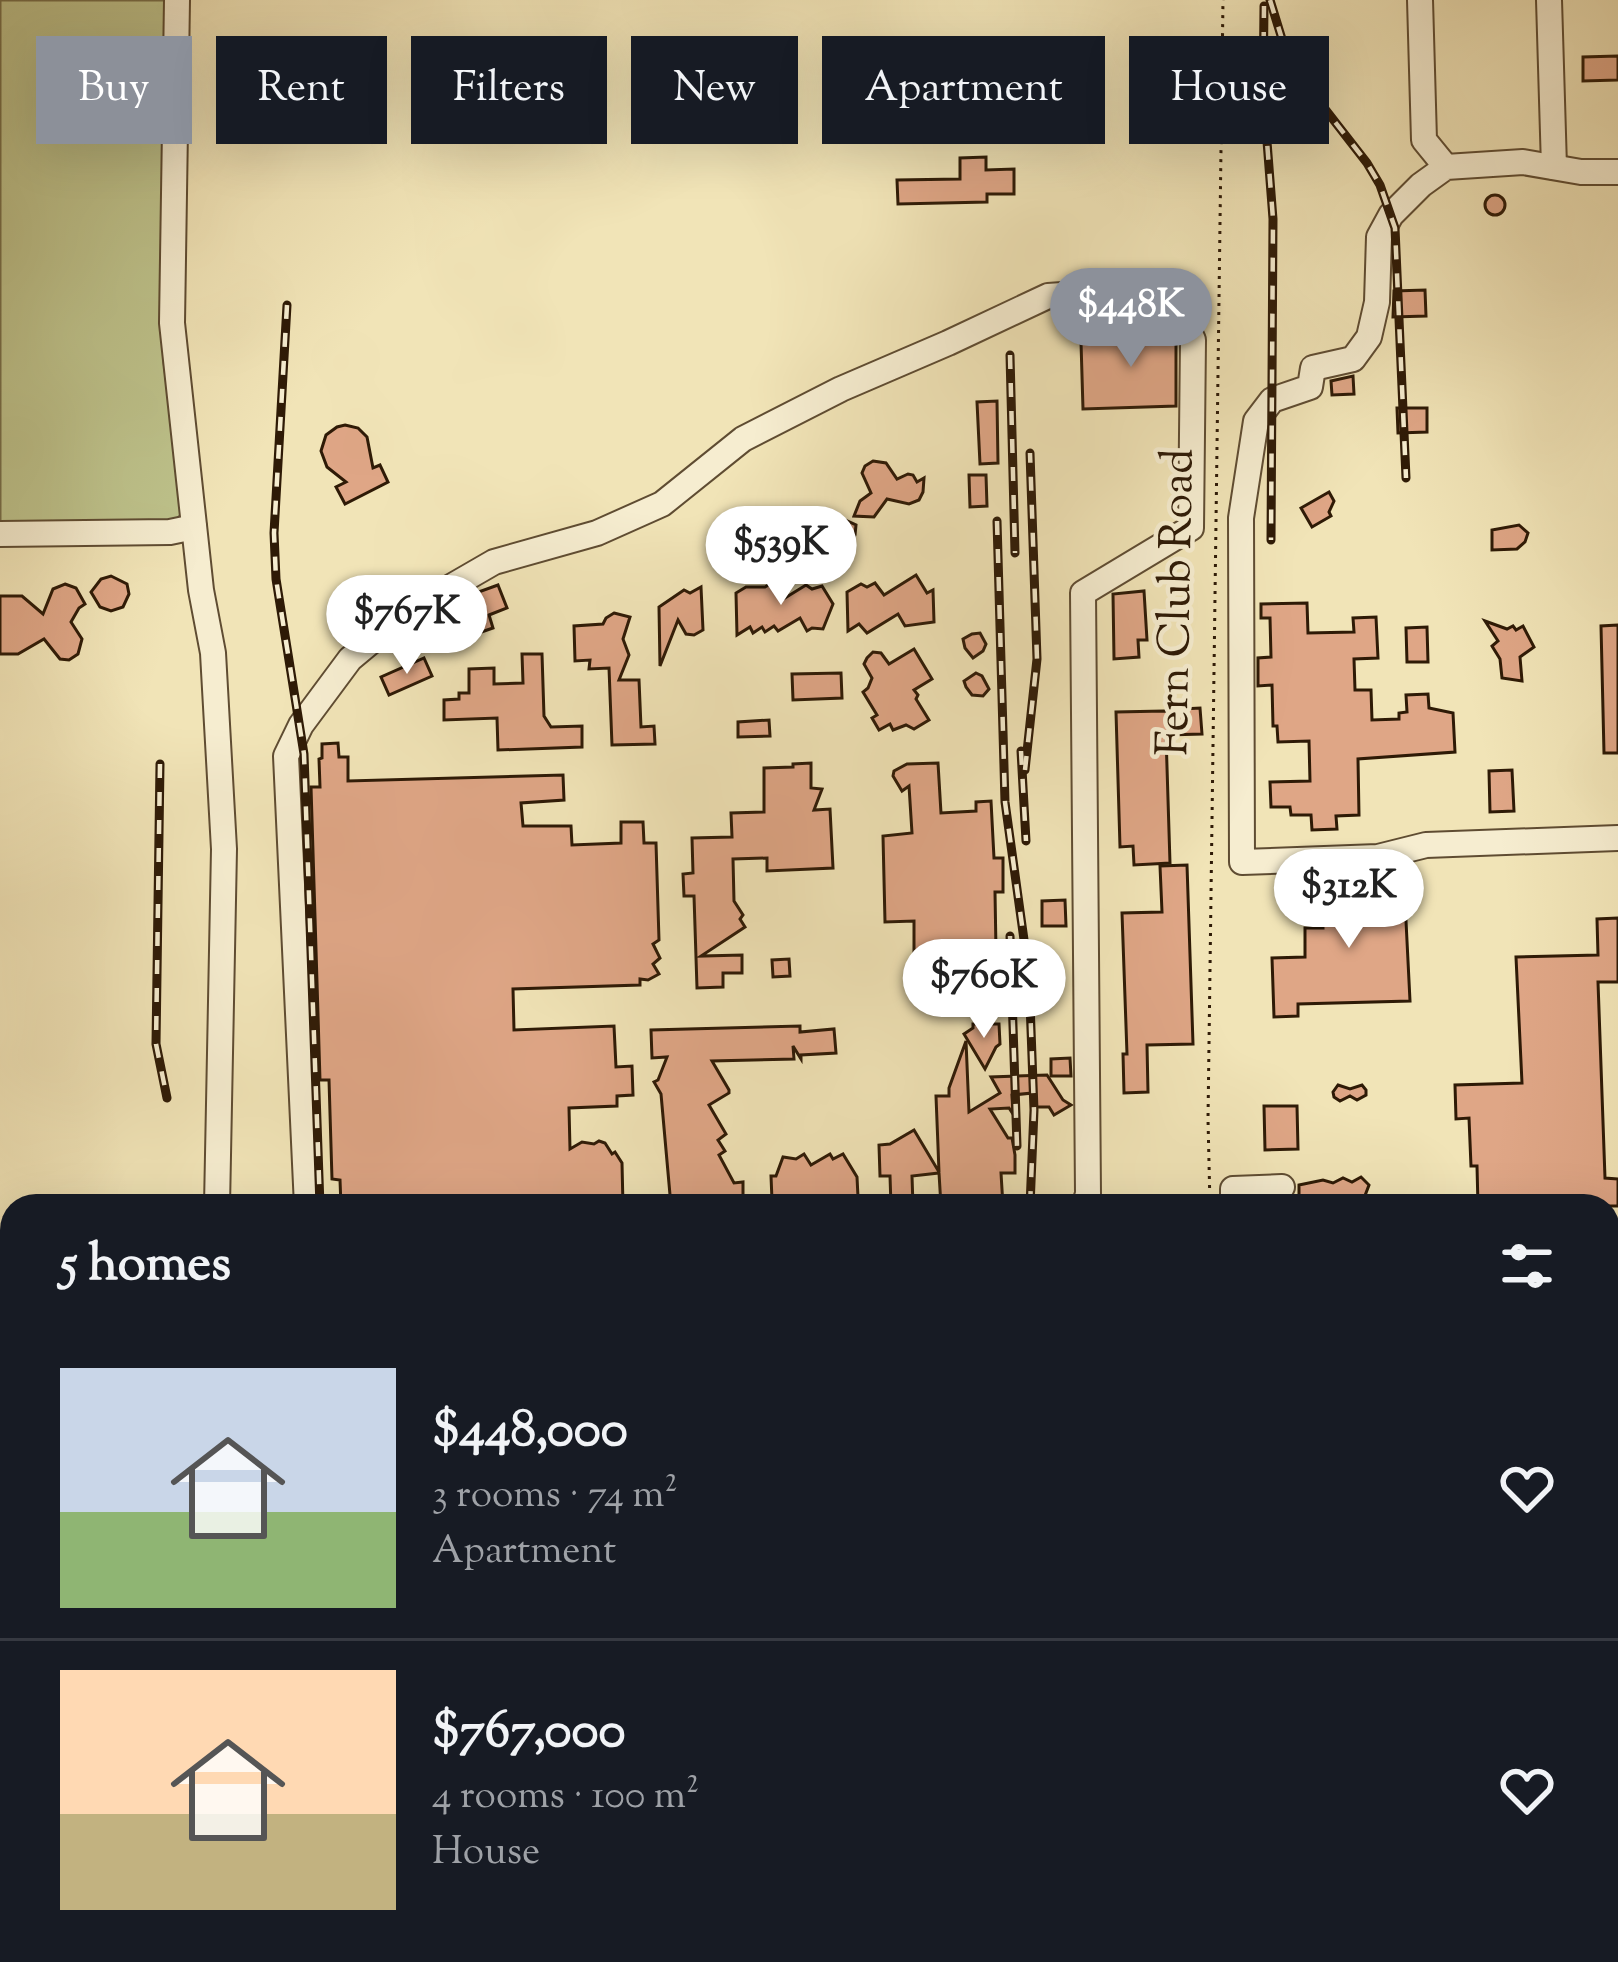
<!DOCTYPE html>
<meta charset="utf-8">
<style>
body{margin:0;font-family:"Sorts Mill Goudy",serif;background:#20242c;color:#f1f3f6;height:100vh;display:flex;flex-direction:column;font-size:45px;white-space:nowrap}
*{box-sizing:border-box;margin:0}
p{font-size:39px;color:#9ea1a6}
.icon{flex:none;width:66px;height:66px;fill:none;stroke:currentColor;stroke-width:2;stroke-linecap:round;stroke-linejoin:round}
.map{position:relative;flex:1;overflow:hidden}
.sheet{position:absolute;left:0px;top:1194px;width:1620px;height:768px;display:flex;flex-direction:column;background:#171b24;border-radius:36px 36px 0 0;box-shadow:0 12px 48px #0002}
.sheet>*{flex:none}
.guide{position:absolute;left:36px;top:36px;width:1548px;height:108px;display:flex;gap:24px}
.price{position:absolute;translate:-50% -102px;padding:0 27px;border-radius:42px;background:#fff;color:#222;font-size:39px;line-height:78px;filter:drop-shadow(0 3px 6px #0008)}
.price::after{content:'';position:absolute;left:50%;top:72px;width:36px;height:27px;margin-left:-18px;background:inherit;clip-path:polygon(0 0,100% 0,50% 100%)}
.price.selected{background:#8c9099;color:#fff}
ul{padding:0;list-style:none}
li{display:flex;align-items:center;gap:36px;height:300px;padding:0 60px}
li+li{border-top:3px solid #363941}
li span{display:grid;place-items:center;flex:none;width:336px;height:240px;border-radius:0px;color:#555}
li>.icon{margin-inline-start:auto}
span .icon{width:144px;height:144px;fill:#fffc;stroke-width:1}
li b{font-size:51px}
h2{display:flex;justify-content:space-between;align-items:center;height:144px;padding:0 60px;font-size:51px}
.chip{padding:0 42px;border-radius:0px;background:#171b24;box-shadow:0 12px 48px #0002;font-size:42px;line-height:108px}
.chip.selected{background:#8c9099;color:#fff}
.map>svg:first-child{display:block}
.green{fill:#bec38c;stroke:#766e49;stroke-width:3}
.water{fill:#9cbeb5;stroke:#707c6f;stroke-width:3}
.building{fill:#dfa686;stroke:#2e1a06;stroke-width:3}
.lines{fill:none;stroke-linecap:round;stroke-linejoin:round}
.minor-casing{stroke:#5f4c32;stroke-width:28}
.path{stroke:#2e1a06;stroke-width:3;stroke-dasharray:3 6;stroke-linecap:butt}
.minor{stroke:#f6edd0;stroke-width:24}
.rail-casing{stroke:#2e1a06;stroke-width:9}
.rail{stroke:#f6edd0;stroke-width:4.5;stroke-dasharray:14;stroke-linecap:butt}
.labels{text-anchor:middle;stroke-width:9;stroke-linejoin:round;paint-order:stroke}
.street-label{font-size:45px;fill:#2e1a06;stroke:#f6edd0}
</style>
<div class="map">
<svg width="1618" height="1962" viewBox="0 0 1618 1962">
<rect width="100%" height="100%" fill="#f1e4b7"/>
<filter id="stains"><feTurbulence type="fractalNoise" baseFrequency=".00167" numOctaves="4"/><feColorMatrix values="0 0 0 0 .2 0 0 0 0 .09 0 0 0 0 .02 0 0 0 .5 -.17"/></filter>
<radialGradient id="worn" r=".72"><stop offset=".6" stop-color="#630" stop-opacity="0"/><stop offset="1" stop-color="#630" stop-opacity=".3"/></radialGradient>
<polygon class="green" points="0,0 168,0 161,303 164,362 183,513 175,521 0,530"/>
<polygon class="water" points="0,1347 12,1350 12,1410 0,1413"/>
<g class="building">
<polygon points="1618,56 1618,80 1583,81 1583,57"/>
<polygon points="1016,79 1027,99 1027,117 1013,133 991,135 980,128 974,118 972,106 975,96 990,81"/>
<circle cx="860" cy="106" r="23"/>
<circle cx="732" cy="108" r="23"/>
<polygon points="986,157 986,170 1014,169 1014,194 987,194 987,202 898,204 897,180 960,179 960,158"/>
<circle cx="1495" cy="205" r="10"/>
<polygon points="1425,290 1426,316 1393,317 1394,291"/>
<polygon points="1163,316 1164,340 1175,339 1176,343 1176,406 1083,409 1081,342 1140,340 1139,317"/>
<polygon points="1353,376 1354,394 1332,395 1331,381"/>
<polygon points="997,401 998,463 980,464 977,402"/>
<polygon points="1397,408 1427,408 1427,432 1398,433"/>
<polygon points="345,425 358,428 367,437 373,468 380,465 388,482 345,504 336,487 346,482 327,467 321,451 326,435 337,427"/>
<polygon points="873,461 886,463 897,479 908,474 913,475 917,482 924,478 923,492 919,500 909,504 887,499 874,517 854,516 860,501 871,493 862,473 865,466"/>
<polygon points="969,475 986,475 987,506 970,507"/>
<polygon points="1329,492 1334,501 1329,512 1331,516 1312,527 1301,508"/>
<polygon points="841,518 856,525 855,535 852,543 840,548 827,541 826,528 831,521"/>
<polygon points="1519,525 1528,533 1525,542 1517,549 1492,550 1492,530"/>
<polygon points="916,575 927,593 933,590 934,622 905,626 898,614 867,633 859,624 848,631 847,592 861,584 867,587 875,583 884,595"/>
<polygon points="111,576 127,584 129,594 123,607 111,611 100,607 91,592 101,579"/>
<polygon points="775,581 785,598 806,585 812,589 822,586 833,604 823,629 812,628 807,631 800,618 778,631 774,626 765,632 762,627 753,633 750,627 737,635 736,593 746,587 765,587"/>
<polygon points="65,584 76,588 85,604 79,608 71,622 82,639 78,654 69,660 60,659 44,639 18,654 0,654 0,596 22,596 43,614 53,589"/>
<polygon points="498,585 507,608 489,615 493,628 461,639 458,631 439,639 431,619 457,608 455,604 470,595"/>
<polygon points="701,587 703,630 694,635 686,634 678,620 660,666 659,607 684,590 690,593"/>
<polygon points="1144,591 1147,640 1138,640 1139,657 1114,659 1113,594"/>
<polygon points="1307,603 1308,633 1354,632 1353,618 1376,617 1378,658 1354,659 1355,690 1371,690 1372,720 1399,719 1399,713 1407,712 1406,695 1428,694 1429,708 1453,713 1455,752 1358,759 1359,815 1336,816 1337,829 1312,830 1311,815 1291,815 1290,807 1271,807 1270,782 1310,781 1309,741 1278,742 1277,726 1273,726 1272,685 1258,686 1258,658 1271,657 1270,618 1261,618 1261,604"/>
<polygon points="614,613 630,617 623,639 629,655 619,680 639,680 641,727 654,726 655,744 612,745 609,668 589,669 590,660 575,661 574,626 603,624 606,618"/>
<polygon points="1485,621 1507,629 1513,626 1516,630 1523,626 1534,647 1520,657 1522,681 1502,678 1500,659 1492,646 1498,641"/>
<polygon points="1618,625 1618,753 1604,753 1601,626"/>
<polygon points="1427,627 1428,662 1407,662 1406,628"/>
<polygon points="980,633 986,644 983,651 973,658 965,648 963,639 972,634"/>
<polygon points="914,649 932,679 914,690 918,695 916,699 929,720 914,729 906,725 893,730 890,724 879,730 872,718 877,715 863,692 868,688 872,678 864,664 867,658 873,652 881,653 889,664"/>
<polygon points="522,654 542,654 544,716 551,727 582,726 582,747 498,750 497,718 444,720 444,700 459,699 459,693 469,693 469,669 494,668 494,684 523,683"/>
<polygon points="424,658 432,676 389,695 381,677"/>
<polygon points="841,673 842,698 793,700 792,674"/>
<polygon points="976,673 982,676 989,689 983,696 972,695 966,687 964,681"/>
<polygon points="1200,708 1202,734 1166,735 1170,863 1134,865 1133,846 1120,847 1116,712 1164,711 1183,713 1183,709"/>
<polygon points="769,720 770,736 738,737 738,722"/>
<polygon points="338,743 339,757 348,757 348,781 563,775 564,800 521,803 523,826 571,826 572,845 621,843 621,822 643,822 644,843 656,843 659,940 653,944 660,958 653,964 659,974 648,980 640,979 640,985 513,989 514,1030 614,1026 616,1067 632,1066 633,1095 617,1096 617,1106 569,1108 570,1149 582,1142 594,1144 599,1141 605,1143 612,1154 615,1152 622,1163 623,1206 341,1206 340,1180 332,1179 329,1080 320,1080 311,787 320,787 319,759 322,758 322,744"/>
<polygon points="811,763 811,788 822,789 814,810 830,809 833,868 767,871 767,858 733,859 734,901 743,915 740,919 745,927 701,956 742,955 742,973 723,973 723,987 697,988 694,896 684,896 683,874 693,873 692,838 732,837 731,813 764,812 764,768 793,767 793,764"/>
<polygon points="938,763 941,813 976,811 976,802 991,801 994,858 1003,858 1003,892 995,892 996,950 961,951 961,966 914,967 914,921 885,922 883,836 912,833 909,786 902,791 893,776 894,771 907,764"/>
<polygon points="1512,770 1514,811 1490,812 1489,771"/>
<polygon points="1187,865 1193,1044 1147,1045 1148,1092 1124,1093 1123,1054 1127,1054 1122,913 1162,912 1160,866"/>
<polygon points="1404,881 1410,1001 1298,1004 1298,1016 1274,1017 1272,958 1305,957 1305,928 1323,928 1322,883"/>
<polygon points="1065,900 1066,926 1042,926 1042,901"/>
<polygon points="1618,918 1618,982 1598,982 1605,1178 1618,1179 1618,1206 1478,1206 1477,1166 1471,1166 1469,1118 1456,1119 1455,1085 1522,1083 1516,957 1598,955 1597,919"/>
<polygon points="789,959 790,976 773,977 772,960"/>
<polygon points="973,1024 999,1024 1000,1044 996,1047 985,1069 964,1034 973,1028"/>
<polygon points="800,1026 800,1032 834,1029 836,1053 801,1055 801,1059 793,1046 794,1059 712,1061 729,1090 729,1093 709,1105 726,1134 718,1140 725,1151 719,1155 734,1183 743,1182 743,1206 671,1206 661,1094 654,1082 658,1080 667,1057 652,1058 651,1030"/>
<polygon points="966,1041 969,1112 1000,1093 991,1077 1047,1075 1063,1100 1071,1105 1054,1115 1049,1107 1034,1107 1033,1093 1012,1095 1013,1114 1009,1108 990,1109 1008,1138 1012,1138 1015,1155 1015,1173 1001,1173 1003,1206 941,1206 939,1173 912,1176 913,1206 891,1206 890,1176 880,1176 879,1145 890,1144 914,1130 939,1172 936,1096 949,1096 949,1088"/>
<polygon points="1070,1058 1071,1076 1051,1076 1051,1059"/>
<polygon points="1338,1085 1350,1089 1362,1085 1366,1090 1366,1095 1357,1100 1350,1096 1340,1101 1334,1097 1333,1092"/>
<polygon points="1264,1106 1297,1106 1298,1149 1265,1150"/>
<polygon points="804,1154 811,1165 830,1154 833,1159 843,1154 857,1177 858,1197 790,1196 791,1200 772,1200 771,1176 776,1176 783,1157 796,1159"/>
<polygon points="1361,1177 1369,1185 1361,1206 1320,1206 1320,1199 1299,1200 1299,1185 1323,1180 1333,1183 1343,1178 1352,1182"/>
</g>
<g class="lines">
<defs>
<g id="minor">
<polyline points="177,0 172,323 201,590 213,653 224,849 217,1206"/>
<polyline points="1420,0 1424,140 1446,167"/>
<polyline points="1549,0 1554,167"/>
<polyline points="1618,172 1581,172 1523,162 1446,167 1421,185 1391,215 1379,237 1377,302 1369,337 1353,359 1313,368 1310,387 1272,400 1256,421 1241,518 1242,862 1378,857 1426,845 1618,838"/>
<polyline points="0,534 170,532 194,527"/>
<polyline points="307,1206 286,756 301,725 350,659 404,614 494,562 597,533 662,504 743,439 841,389 948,343 1048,296 1135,290 1176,302 1193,340 1191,528 1083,593 1088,1194 1084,1206"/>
<polyline points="1233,1206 1233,1189 1282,1187"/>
<polyline points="0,1264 12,1268"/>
<polyline points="1608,1657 1618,1658"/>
<polyline points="1608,1854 1618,1854"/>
<polyline points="865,1950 871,1962"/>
<polyline points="1165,1950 1244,1962"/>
<polyline points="1263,1950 1263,1962"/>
<polyline points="1519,1950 1526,1955 1563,1955 1617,1962"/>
</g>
</defs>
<use href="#minor" class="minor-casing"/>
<g class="path">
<polyline points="1210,1206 1208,1119 1223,0"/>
<polyline points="505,1962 505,1950"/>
</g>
<use href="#minor" class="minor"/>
<defs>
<g id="rail">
<polyline points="1270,0 1282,39 1311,91 1367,163 1380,185 1395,228 1406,478"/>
<polyline points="1263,90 1273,219 1271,540"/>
<polyline points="1263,102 1264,6"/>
<polyline points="287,305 274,533 276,579 304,754 320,1206"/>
<polyline points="1010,355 1015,553"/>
<polyline points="997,521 1005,802 1029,976 1034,1110 1030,1206"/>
<polyline points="1021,751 1026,841"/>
<polyline points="160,764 156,1044 167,1098"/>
<polyline points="1025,770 1037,659 1030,453"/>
<polyline points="1010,936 1017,1146"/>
<polyline points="1608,1821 1618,1821"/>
</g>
</defs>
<use href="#rail" class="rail-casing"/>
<use href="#rail" class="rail"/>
</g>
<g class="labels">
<g class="street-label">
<text transform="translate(1173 602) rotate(-89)" y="16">Fern Club Road</text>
</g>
</g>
<rect width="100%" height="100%" filter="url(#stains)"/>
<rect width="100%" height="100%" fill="url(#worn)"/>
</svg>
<b class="price selected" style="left:1131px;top:370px">$448K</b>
<b class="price" style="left:781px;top:608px">$539K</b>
<b class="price" style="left:407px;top:677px">$767K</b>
<b class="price" style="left:1349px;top:951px">$312K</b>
<b class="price" style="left:984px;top:1041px">$760K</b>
<div class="guide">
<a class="chip selected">Buy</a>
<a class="chip">Rent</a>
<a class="chip">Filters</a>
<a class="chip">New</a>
<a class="chip">Apartment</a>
<a class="chip">House</a>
</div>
<section class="sheet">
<h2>5 homes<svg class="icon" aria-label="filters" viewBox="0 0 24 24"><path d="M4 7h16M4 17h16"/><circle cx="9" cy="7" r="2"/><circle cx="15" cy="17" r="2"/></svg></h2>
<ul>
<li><span style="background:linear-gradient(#c9d6e8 60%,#8fb573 0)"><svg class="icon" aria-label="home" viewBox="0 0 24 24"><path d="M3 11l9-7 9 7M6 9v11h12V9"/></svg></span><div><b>$448,000</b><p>3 rooms · 74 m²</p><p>Apartment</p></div><svg class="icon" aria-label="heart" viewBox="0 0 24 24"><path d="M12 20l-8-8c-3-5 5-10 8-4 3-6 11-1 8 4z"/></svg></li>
<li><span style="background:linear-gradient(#ffd9b3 60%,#c2b280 0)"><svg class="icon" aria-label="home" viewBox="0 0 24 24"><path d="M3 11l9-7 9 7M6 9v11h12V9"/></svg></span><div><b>$767,000</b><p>4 rooms · 100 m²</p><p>House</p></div><svg class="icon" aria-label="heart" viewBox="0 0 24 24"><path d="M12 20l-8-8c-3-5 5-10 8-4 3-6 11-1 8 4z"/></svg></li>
</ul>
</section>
</div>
